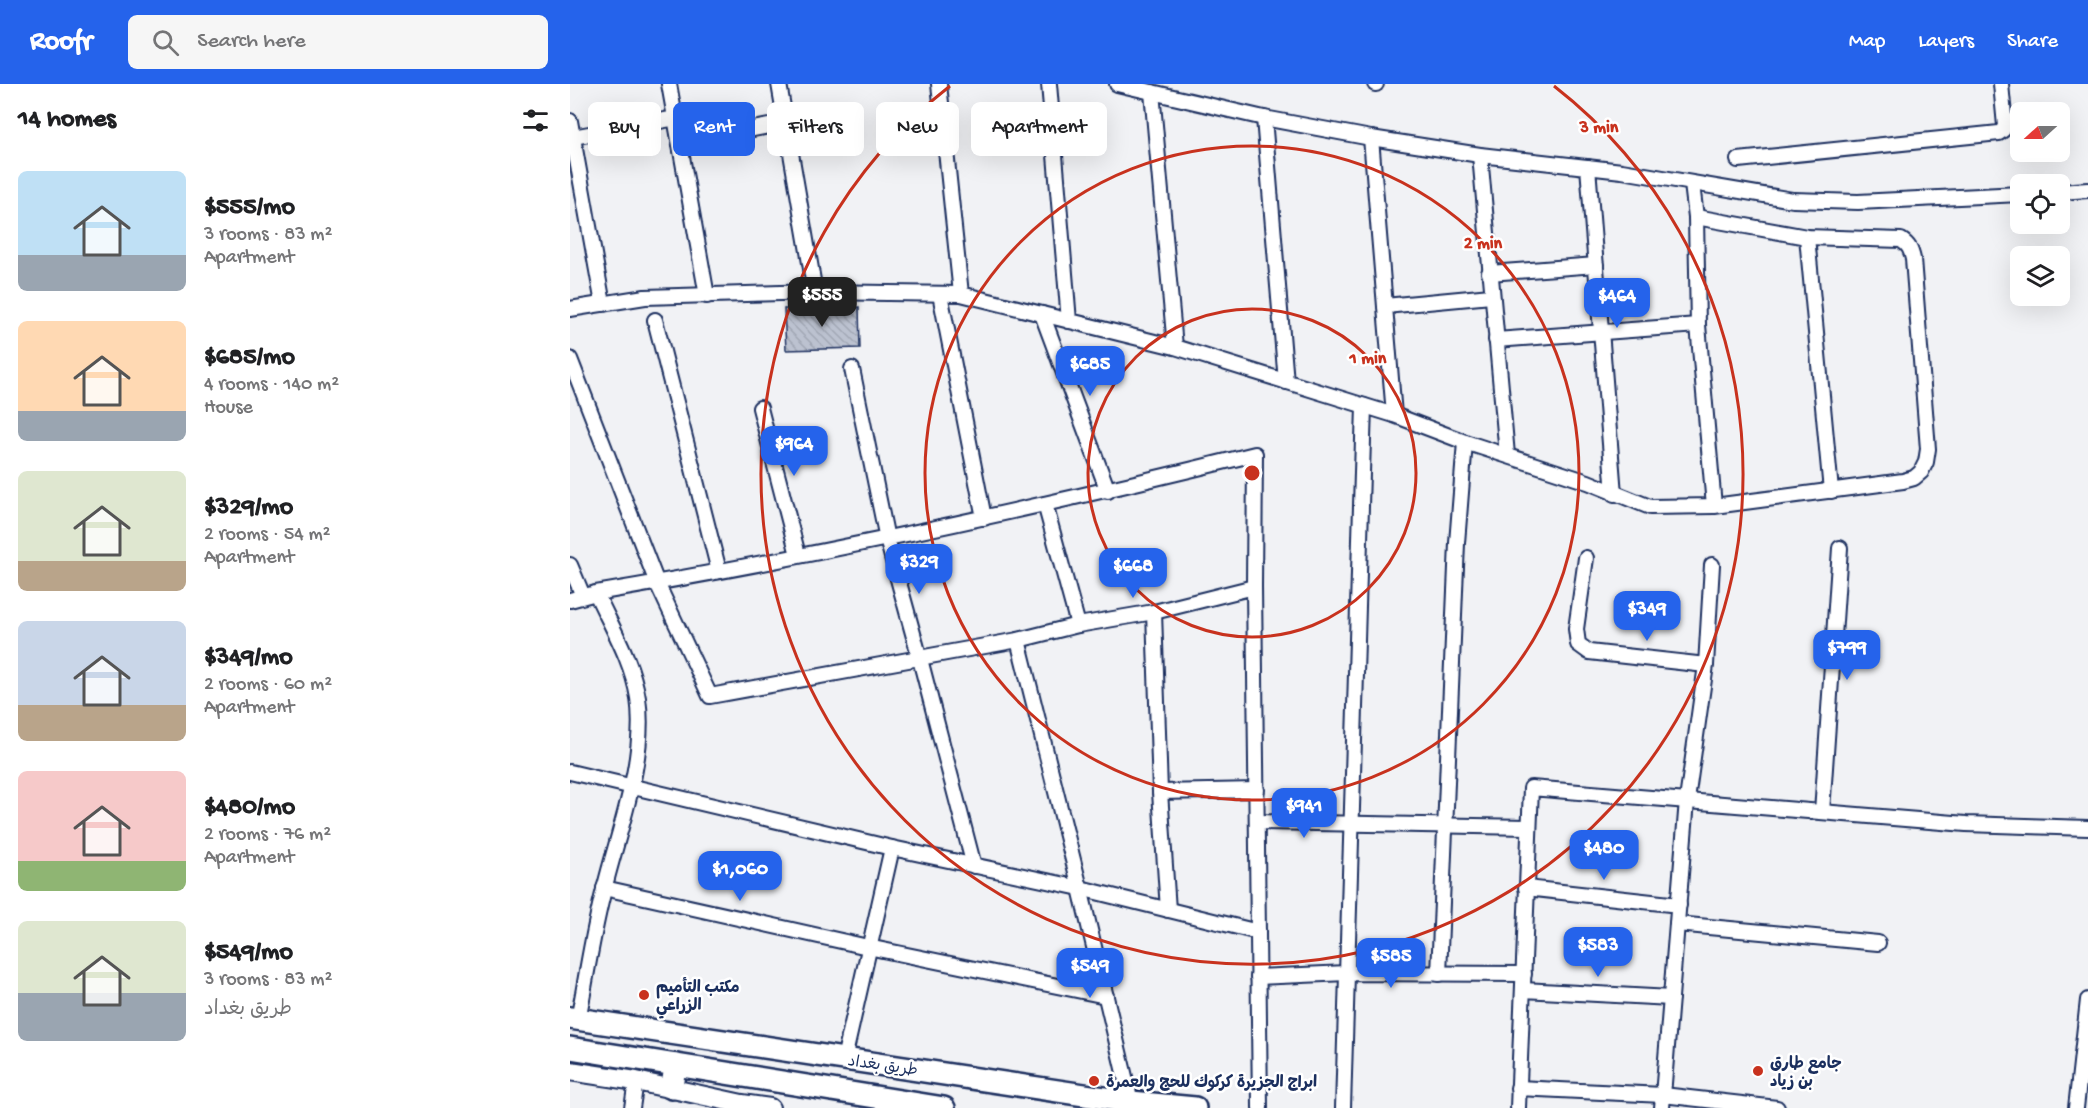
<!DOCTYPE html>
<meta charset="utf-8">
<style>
body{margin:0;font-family:"Gochi Hand","Playpen Sans Arabic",sans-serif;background:#f6f6f6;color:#202124;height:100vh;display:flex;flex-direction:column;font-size:22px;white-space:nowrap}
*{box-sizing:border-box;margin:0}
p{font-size:20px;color:#757577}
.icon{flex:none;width:33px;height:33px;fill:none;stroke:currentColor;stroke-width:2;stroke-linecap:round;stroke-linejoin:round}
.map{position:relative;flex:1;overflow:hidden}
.details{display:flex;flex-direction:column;background:#fff;width:570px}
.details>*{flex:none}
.top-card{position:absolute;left:18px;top:18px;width:570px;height:54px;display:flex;gap:12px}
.needle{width:39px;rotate:249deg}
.fabs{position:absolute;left:1440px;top:18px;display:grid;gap:12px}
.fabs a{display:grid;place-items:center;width:60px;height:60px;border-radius:9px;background:#fff;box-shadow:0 6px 24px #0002;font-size:30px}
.price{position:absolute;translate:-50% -51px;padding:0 14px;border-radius:12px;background:#2563eb;color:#fff;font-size:20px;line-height:39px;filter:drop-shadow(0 2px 3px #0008)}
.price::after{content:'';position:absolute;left:50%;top:36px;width:18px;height:14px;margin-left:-9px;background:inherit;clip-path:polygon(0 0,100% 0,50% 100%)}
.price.active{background:#222;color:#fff}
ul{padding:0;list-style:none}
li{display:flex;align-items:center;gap:18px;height:150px;padding:0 18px}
li span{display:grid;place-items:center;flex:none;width:168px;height:120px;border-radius:9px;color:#555}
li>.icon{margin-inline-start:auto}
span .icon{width:72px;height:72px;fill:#fffc;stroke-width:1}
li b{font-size:26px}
h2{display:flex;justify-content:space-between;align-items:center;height:72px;padding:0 18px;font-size:26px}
.tag{padding:0 21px;border-radius:9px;background:#fff;box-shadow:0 6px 24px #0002;font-size:21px;line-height:54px}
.tag.active{background:#2563eb;color:#fff}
header{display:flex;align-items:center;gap:36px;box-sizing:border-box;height:84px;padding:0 30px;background:#2563eb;color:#fff}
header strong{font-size:28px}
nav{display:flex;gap:33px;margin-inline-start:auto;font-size:21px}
.search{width:420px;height:54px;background:#f6f6f6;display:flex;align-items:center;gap:15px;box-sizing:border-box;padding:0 21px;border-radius:9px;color:#757577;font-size:22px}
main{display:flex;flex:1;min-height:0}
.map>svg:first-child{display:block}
.building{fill:url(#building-back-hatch);stroke:#1b2f5e;stroke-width:1.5}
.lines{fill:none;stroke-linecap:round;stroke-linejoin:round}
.minor-casing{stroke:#1b2f5e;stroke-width:18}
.secondary-casing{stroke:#1b2f5e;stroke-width:22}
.primary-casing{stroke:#1b2f5e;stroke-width:26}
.minor{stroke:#fff;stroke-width:14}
.secondary{stroke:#fff;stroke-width:18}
.primary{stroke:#fff;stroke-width:21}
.ring{fill:none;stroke:#c8321e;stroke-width:3}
.poi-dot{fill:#c8321e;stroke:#fff;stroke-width:2}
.labels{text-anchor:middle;stroke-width:5;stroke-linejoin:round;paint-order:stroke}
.poi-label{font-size:16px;font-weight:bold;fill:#1b2f5e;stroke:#fff;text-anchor:start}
.street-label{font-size:16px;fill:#1b2f5e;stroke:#fff}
.centre{fill:#c8321e;stroke:#fff;stroke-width:3}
.ring-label{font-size:18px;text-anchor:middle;font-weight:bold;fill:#c8321e;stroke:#fff;stroke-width:5;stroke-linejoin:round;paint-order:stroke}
</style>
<header>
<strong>Roofr</strong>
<div class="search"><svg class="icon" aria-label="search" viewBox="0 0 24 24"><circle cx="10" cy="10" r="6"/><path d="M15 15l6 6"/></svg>Search here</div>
<nav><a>Map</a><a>Layers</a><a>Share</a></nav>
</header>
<main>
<section class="details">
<h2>14 homes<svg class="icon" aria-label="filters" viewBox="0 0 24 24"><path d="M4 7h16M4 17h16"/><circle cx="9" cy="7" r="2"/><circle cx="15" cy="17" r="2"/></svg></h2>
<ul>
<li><span style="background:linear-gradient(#bfe0f5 70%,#9aa5b1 0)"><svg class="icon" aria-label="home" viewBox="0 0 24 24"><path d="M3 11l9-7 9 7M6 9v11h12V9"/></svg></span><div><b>$555/mo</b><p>3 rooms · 83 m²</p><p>Apartment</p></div></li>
<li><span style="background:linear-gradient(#ffd9b3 75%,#9aa5b1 0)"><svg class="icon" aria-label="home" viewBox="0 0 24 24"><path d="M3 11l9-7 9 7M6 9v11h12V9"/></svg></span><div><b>$685/mo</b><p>4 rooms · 140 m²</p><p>House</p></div></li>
<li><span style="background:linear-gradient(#dfe7d0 75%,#b9a48a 0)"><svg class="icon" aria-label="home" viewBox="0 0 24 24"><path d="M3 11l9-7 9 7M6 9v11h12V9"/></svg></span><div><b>$329/mo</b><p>2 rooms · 54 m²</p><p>Apartment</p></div></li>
<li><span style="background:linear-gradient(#c9d6e8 70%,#b9a48a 0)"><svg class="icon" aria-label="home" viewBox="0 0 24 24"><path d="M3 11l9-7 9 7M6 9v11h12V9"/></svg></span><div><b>$349/mo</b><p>2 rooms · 60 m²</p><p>Apartment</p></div></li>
<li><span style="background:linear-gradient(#f6c9c9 75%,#8fb573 0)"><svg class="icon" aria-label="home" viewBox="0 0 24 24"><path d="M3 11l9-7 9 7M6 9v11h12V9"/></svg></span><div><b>$480/mo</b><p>2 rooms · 76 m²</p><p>Apartment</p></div></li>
<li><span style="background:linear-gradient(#dfe7d0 60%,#9aa5b1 0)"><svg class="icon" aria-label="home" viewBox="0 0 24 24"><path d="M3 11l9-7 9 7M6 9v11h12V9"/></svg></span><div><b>$549/mo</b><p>3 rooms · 83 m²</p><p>طريق بغداد</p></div></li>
</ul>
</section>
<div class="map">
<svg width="1518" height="1024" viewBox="0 0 1518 1024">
<defs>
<pattern id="building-back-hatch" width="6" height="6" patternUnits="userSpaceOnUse" patternTransform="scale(1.5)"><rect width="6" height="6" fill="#bcc2d0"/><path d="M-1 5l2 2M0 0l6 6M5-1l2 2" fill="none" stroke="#a1a7b5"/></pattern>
</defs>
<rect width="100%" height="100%" fill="#f1f2f5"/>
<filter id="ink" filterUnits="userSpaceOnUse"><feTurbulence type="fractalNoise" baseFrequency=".0167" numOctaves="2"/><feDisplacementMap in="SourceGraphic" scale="12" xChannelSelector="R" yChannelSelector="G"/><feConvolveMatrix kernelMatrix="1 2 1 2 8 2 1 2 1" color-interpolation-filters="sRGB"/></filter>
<g filter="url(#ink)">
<polygon class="building" points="289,223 290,264 216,266 214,225"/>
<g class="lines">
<defs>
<g id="minor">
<polyline points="99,0 137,212"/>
<polyline points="209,0 245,208"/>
<polyline points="369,0 391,210"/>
<polyline points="479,0 499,237"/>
<polyline points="547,0 694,34 801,54 910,71 1052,87 1223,116 1288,118 1450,110"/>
<polyline points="805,0 806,0"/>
<polyline points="582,8 605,263"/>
<polyline points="694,34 716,298"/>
<polyline points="0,37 33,220"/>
<polyline points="3,53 106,34"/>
<polyline points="801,54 824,331"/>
<polyline points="110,59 215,39"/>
<polyline points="910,71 937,371"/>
<polyline points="1168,76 1429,49 1433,46 1435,42 1431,0"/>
<polyline points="1018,83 1044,410"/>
<polyline points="1122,100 1126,133 1128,241 1144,422"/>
<polyline points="1490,108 1518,106"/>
<polyline points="1237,153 1261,407"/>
<polyline points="919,189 1026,181"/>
<polyline points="370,210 414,434"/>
<polyline points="815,222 921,212"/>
<path d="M 0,225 L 75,213 L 245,208 L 391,210 L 605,263 L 824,331 L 895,358 L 1018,398 L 1080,423 L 1144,422 L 1333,397 L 1344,394 L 1351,388 L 1356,378 L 1358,365 L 1343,175 C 1341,166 1339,161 1331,156 L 1237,153 L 1126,133"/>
<polyline points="472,230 538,407"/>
<polyline points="85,236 149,487"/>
<polyline points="926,256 1128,241"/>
<polyline points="0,275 87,499 140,612 448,556 508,541 584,528 684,503"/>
<polyline points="282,285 317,455 350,575 404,782"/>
<polyline points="190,324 228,471"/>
<polyline points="475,420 508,541"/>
<polyline points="1016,474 1006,545 1008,560 1019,568 1136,581"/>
<polyline points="0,481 13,512"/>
<path d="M 0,516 L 26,509 C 248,472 467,424 685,370 L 684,503 L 690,1024"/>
<polyline points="584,528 590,708 598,826"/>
<polyline points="448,556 510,804 561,1018"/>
<polyline points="0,688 322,764 510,804 688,848"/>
<polyline points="590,708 687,706"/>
<polyline points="1252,728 1270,464"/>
<polyline points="687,738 958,743"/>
<polyline points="34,804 298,863 536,912"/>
<polyline points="956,804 1109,821"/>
<polyline points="1107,840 1308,859"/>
<polyline points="869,890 887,459 895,358"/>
<polyline points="688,893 777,889 954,890"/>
<polyline points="953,906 1101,914"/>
<path d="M 8,936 C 17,891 23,845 35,802 C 49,745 77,673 68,614 C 62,576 42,544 26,509"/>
<polyline points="274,975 322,764"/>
<polyline points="948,1004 1093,1011 1207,1024"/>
<polyline points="62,1024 66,997"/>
<polyline points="773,1024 794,322"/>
<polyline points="948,1024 961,704 1396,740 1518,744"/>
<polyline points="1092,1024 1117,716 1136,581 1142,481"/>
<polyline points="1506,1024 1518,916"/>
</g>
<polyline id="secondary" points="0,987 66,997 172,1020 200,1024"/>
<g id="primary">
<polyline points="0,934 561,1018 625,1024"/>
<polyline points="0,964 374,1024"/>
<polyline points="102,1004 105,981"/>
</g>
</defs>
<use href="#minor" class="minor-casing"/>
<use href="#secondary" class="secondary-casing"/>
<use href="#primary" class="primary-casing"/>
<use href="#minor" class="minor"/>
<use href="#secondary" class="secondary"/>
<use href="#primary" class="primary"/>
</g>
</g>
<g class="ring">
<circle cx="682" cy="389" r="164"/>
<circle cx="682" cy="389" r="327"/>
<path d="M984 2A491 491 0 1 1 380 2"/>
</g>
<g class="poi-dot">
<circle cx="74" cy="911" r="6"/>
<circle cx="1188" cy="987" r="6"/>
<circle cx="524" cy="997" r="6"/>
</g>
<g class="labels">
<g class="poi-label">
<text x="86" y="908">مكتب التأميم<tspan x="86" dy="18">الزراعي</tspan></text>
<text x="1200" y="984">جامع طارق<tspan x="1200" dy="18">بن زياد</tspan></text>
<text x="536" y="1003">ابراج الجزيرة كركوك للحج والعمرة</text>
</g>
<g class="street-label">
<text transform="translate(313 980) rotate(8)" y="6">طريق بغداد</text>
</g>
</g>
<circle cx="682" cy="389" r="9" class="centre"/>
<g class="ring-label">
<text x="1029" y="48">3 min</text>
<text x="913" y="164">2 min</text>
<text x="798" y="279">1 min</text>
</g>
</svg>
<div class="fabs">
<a><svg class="needle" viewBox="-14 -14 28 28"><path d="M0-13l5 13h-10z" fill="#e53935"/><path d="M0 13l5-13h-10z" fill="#757577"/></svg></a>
<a><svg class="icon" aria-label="locate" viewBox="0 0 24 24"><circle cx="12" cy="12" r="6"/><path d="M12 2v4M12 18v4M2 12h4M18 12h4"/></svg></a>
<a><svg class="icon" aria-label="layers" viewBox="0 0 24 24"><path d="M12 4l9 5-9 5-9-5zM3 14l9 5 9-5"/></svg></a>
</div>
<b class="price active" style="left:252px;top:244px">$555</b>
<b class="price" style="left:1047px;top:245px">$464</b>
<b class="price" style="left:520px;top:313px">$685</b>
<b class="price" style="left:224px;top:393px">$964</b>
<b class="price" style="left:349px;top:511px">$329</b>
<b class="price" style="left:563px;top:515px">$668</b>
<b class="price" style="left:1077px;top:558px">$349</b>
<b class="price" style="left:1277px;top:597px">$799</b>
<b class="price" style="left:734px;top:755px">$941</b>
<b class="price" style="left:1034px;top:797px">$480</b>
<b class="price" style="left:170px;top:818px">$1,060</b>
<b class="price" style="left:1028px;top:894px">$583</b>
<b class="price" style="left:821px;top:905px">$585</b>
<b class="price" style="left:520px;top:915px">$549</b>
<div class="top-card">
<a class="tag">Buy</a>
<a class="tag active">Rent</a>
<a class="tag">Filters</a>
<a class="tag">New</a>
<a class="tag">Apartment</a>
</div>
</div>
</main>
